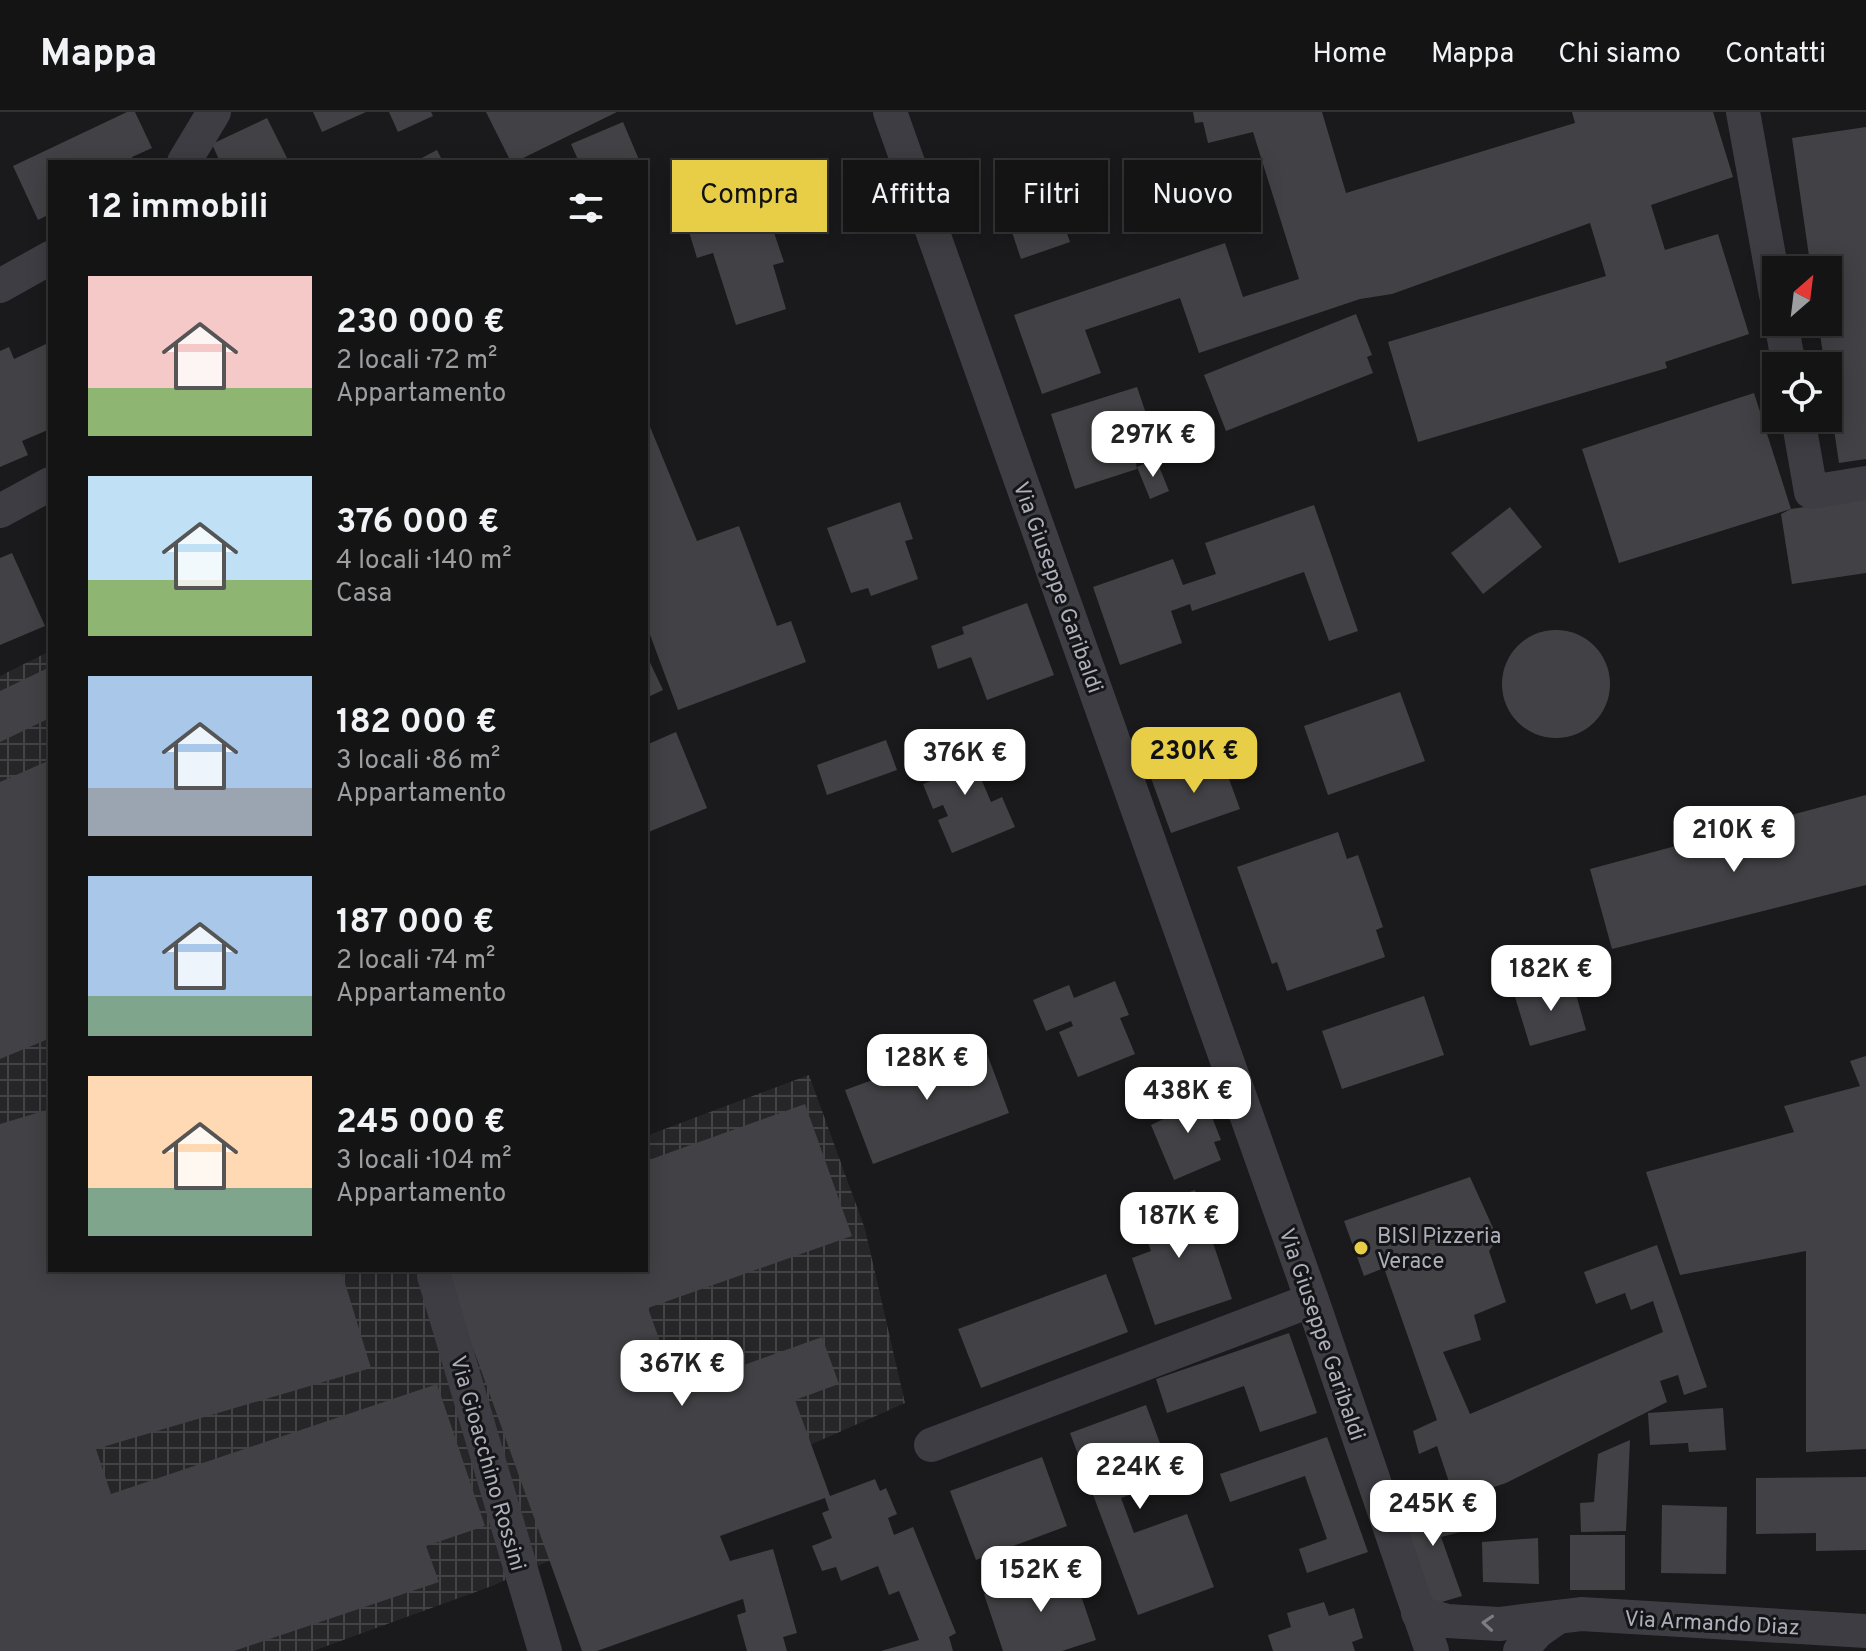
<!DOCTYPE html>
<html lang="it">
<meta charset="utf-8">
<style>
body{margin:0;font-family:Overpass,sans-serif;background:#212122;color:#f1f3f6;height:100vh;display:flex;flex-direction:column;font-size:30px;white-space:nowrap}
*{box-sizing:border-box;margin:0}
p{font-size:26px;color:#9d9ea0}
.icon{flex:none;width:44px;height:44px;fill:none;stroke:currentColor;stroke-width:2;stroke-linecap:round;stroke-linejoin:round}
.map{position:relative;flex:1;overflow:hidden}
.side{position:absolute;left:48px;top:48px;width:600px;height:1112px;display:flex;flex-direction:column;background:#141415;border-radius:0px;box-shadow:0 4px 20px #0003,0 0 0 2px #333334}
.side>*{flex:none}
.guide{position:absolute;left:672px;top:48px;width:760px;height:72px;display:flex;gap:16px}
.needle{width:52px;rotate:28deg}
.buttons{position:absolute;left:1762px;top:144px;display:grid;gap:16px}
.buttons a{display:grid;place-items:center;width:80px;height:80px;border-radius:0px;background:#141415;box-shadow:0 4px 20px #0003,0 0 0 2px #333334;font-size:40px}
.price{position:absolute;translate:-50% -68px;padding:0 18px;border-radius:16px;background:#fff;color:#222;font-size:26px;line-height:52px;filter:drop-shadow(0 2px 4px #0008)}
.price::after{content:'';position:absolute;left:50%;top:48px;width:24px;height:18px;margin-left:-12px;background:inherit;clip-path:polygon(0 0,100% 0,50% 100%)}
.price.selected{background:#e7ce46;color:#111}
ul{padding:0;list-style:none}
li{display:flex;align-items:center;gap:24px;height:200px;padding:0 40px}
li span{display:grid;place-items:center;flex:none;width:224px;height:160px;border-radius:0px;color:#555}
li>.icon{margin-inline-start:auto}
span .icon{width:96px;height:96px;fill:#fffc;stroke-width:1}
li b{font-size:34px}
h2{display:flex;justify-content:space-between;align-items:center;height:96px;padding:0 40px;font-size:34px}
.chip{padding:0 28px;border-radius:0px;background:#141415;box-shadow:0 4px 20px #0003,0 0 0 2px #333334;font-size:28px;line-height:72px}
.chip.selected{background:#e7ce46;color:#111}
header{display:flex;align-items:center;gap:48px;box-sizing:border-box;height:112px;padding:0 40px;background:#141415;border-bottom:2px solid #333334}
header strong{font-size:38px}
nav{display:flex;gap:44px;margin-inline-start:auto;font-size:28px}
.map>svg:first-child{display:block}
.industrial{fill:url(#industrial-grid)}
.building{fill:#424246}
.lines{fill:none;stroke-linecap:round;stroke-linejoin:round}
.minor{stroke:#3d3d43;stroke-width:34}
.oneway{stroke:#7b7c85}
.poi-dot{fill:#e7ce46;stroke:#151517;stroke-width:3}
.labels{text-anchor:middle;stroke-width:6;stroke-linejoin:round;paint-order:stroke}
.street-label{font-size:22px;fill:#adafbb;stroke:#151517}
.poi-label{font-size:22px;fill:#adafbb;stroke:#151517;text-anchor:start}
</style>
<header>
<strong>Mappa</strong>
<nav><a>Home</a><a>Mappa</a><a>Chi siamo</a><a>Contatti</a></nav>
</header>
<div class="map">
<svg width="1866" height="1539" viewBox="0 0 1866 1539">
<defs>
<pattern id="industrial-grid" width="8" height="8" patternUnits="userSpaceOnUse" patternTransform="scale(2)"><rect width="8" height="8" fill="#262629"/><path d="M0 4h8M4 0v8" fill="none" stroke="#434346"/></pattern>
</defs>
<rect width="100%" height="100%" fill="#1a1a1c"/>
<polygon class="industrial" points="50,539 50,1158 646,1158 646,1024 809,963 865,1117 905,1291 492,1474 313,1539 0,1539 0,564"/>
<g class="building">
<polygon points="127,0 135,0 152,36 132,45 134,50 50,50 50,102 38,108 13,54"/>
<polygon points="313,0 366,0 322,20"/>
<polygon points="389,0 431,0 433,4 398,20"/>
<polygon points="486,0 617,0 515,50 511,50"/>
<polygon points="1193,0 1322,0 1346,81 1575,11 1572,0 1713,0 1733,65 1651,93 1665,138 1718,122 1749,222 1665,250 1667,256 1418,330 1388,230 1606,164 1590,111 1392,182 1360,187 1199,241 1180,186 1085,218 1101,261 1042,282 1014,203 1225,131 1243,185 1299,167 1253,20 1208,31 1203,10 1195,11"/>
<polygon points="267,6 288,48 283,50 220,50 212,32"/>
<polygon points="623,10 640,50 579,50 571,32"/>
<polygon points="1866,15 1866,347 1839,351 1828,277 1828,254 1825,254 1818,210 1828,210 1828,158 1811,158 1792,26"/>
<polygon points="437,38 443,50 414,50"/>
<polygon points="741,46 756,95 749,97 752,108 768,103 784,150 773,153 786,197 736,213 713,141 697,146 683,100 694,97 684,64"/>
<polygon points="1054,51 1071,101 1061,104 1070,130 1021,147 995,70"/>
<polygon points="1356,202 1372,243 1367,245 1373,261 1226,319 1204,263"/>
<polygon points="46,232 50,240 50,317 22,329 28,343 0,355 0,239 9,235 14,247"/>
<polygon points="1137,275 1160,343 1136,351 1137,357 1075,377 1051,302"/>
<polygon points="1754,281 1791,397 1619,451 1582,337"/>
<polygon points="646,305 697,429 739,414 777,514 791,509 806,550 678,598 646,512"/>
<polygon points="1156,347 1169,379 1150,387 1137,355"/>
<polygon points="1866,386 1866,461 1792,472 1781,402 1791,397"/>
<polygon points="900,390 913,427 905,429 918,467 871,484 868,476 851,481 827,416"/>
<polygon points="1314,393 1358,519 1329,529 1304,460 1192,499 1190,492 1171,499 1182,531 1120,553 1093,475 1173,447 1183,473 1216,462 1205,431"/>
<polygon points="1510,395 1542,435 1483,482 1451,441"/>
<polygon points="12,441 45,514 0,533 0,446"/>
<polygon points="1027,491 1054,563 987,588 971,545 938,557 931,534 964,522 962,515"/>
<circle cx="1556" cy="572" r="54"/>
<polygon points="646,542 663,578 646,586"/>
<polygon points="50,555 50,606 0,630 0,579"/>
<polygon points="1400,580 1425,649 1328,683 1304,614"/>
<polygon points="676,620 707,696 646,721 646,633"/>
<polygon points="979,626 992,657 979,662 991,690 1002,685 1015,715 952,741 938,708 948,704 943,693 933,697 923,672 933,668 925,648"/>
<polygon points="886,628 897,658 827,683 817,653"/>
<polygon points="1206,647 1211,661 1225,656 1240,697 1171,721 1151,666"/>
<polygon points="50,648 50,938 46,928 0,947 0,670"/>
<polygon points="1866,683 1866,773 1612,837 1590,757"/>
<polygon points="1338,720 1347,747 1358,743 1383,815 1376,818 1385,845 1287,879 1277,850 1272,852 1237,755"/>
<polygon points="1572,868 1586,918 1530,934 1515,885"/>
<polygon points="1115,869 1129,903 1120,906 1135,942 1078,965 1059,920 1073,914 1071,909 1046,919 1033,888 1069,873 1074,886"/>
<polygon points="1424,884 1444,943 1342,977 1322,919"/>
<polygon points="982,928 1009,1001 873,1052 845,978"/>
<polygon points="1866,944 1866,1337 1806,1340 1806,1139 1680,1163 1646,1060 1794,1020 1784,994 1860,974 1850,949"/>
<polygon points="1200,975 1221,1028 1214,1030 1221,1048 1174,1068 1151,1013 1172,1003 1166,989"/>
<polygon points="805,992 852,1124 648,1196 677,1277 822,1225 839,1272 795,1288 830,1384 875,1367 880,1379 886,1376 897,1402 888,1406 894,1423 913,1415 956,1521 949,1525 953,1539 881,1539 919,1528 899,1479 889,1483 878,1454 841,1469 836,1455 822,1459 812,1434 832,1426 822,1401 829,1398 825,1386 720,1424 730,1449 773,1437 797,1521 783,1525 787,1539 747,1539 737,1503 746,1500 743,1487 597,1539 582,1539 445,1158 646,1158 646,1049"/>
<polygon points="50,997 50,1158 341,1158 371,1256 96,1337 111,1382 437,1272 485,1414 426,1434 439,1470 234,1539 0,1539 0,1012"/>
<polygon points="1470,1065 1498,1127 1489,1139 1506,1190 1474,1203 1481,1228 1443,1240 1470,1302 1663,1220 1653,1189 1631,1198 1625,1181 1596,1192 1584,1160 1657,1133 1707,1275 1684,1283 1678,1263 1660,1269 1667,1290 1506,1371 1455,1388 1437,1334 1419,1342 1413,1319 1437,1308 1384,1156 1364,1164 1344,1109"/>
<polygon points="1195,1078 1232,1187 1155,1213 1132,1146 1151,1139 1136,1098"/>
<polygon points="1106,1162 1128,1220 981,1276 958,1217"/>
<polygon points="1289,1221 1317,1301 1260,1320 1244,1274 1167,1301 1156,1267"/>
<polygon points="1146,1293 1173,1367 1121,1386 1134,1421 1187,1402 1214,1475 1138,1503 1070,1321"/>
<polygon points="1723,1296 1726,1338 1689,1340 1688,1331 1650,1333 1648,1301"/>
<polygon points="1327,1325 1368,1440 1307,1461 1299,1437 1327,1427 1305,1364 1230,1390 1220,1362"/>
<polygon points="1630,1328 1626,1419 1581,1420 1580,1391 1594,1390 1598,1342"/>
<polygon points="1042,1345 1067,1414 976,1448 950,1379"/>
<polygon points="1866,1365 1866,1438 1816,1439 1816,1421 1756,1422 1756,1366"/>
<polygon points="1455,1388 1476,1416 1441,1425 1462,1484 1425,1495 1396,1402"/>
<polygon points="1662,1393 1727,1395 1726,1462 1661,1461"/>
<rect x="1570" y="1423" width="55" height="55"/>
<polygon points="1538,1426 1539,1472 1483,1470 1482,1430"/>
<polygon points="1071,1454 1096,1528 1062,1539 1003,1539 984,1482"/>
<polygon points="1324,1490 1329,1504 1354,1496 1363,1526 1352,1530 1355,1539 1273,1539 1268,1523 1291,1515 1287,1501"/>
</g>
<g class="lines">
<g class="minor">
<polyline points="890,0 1312,1188 1432,1539"/>
<polyline points="1743,0 1776,183"/>
<polyline points="184,50 214,0"/>
<polyline points="0,174 50,146"/>
<polyline points="1781,210 1789,254"/>
<polyline points="1798,306 1811,380 1866,371"/>
<polyline points="0,399 50,372"/>
<polyline points="434,1164 545,1539"/>
<polyline points="931,1333 1312,1188"/>
<polyline points="1418,1501 1447,1509 1499,1512 1581,1502 1866,1519"/>
<polyline points="1520,1539 1538,1519 1558,1505"/>
</g>
</g>
<defs><path id="oneway-chevron" d="M-2-3.5L2.5 0L-2 3.5" fill="none" stroke-width="1.6" stroke-linecap="round" stroke-linejoin="round" transform="scale(2)"/></defs>
<use class="oneway" href="#oneway-chevron" transform="translate(1488 1511) rotate(-176)"/>
<circle class="poi-dot" cx="1361" cy="1136" r="8"/>
<g class="labels">
<g class="street-label">
<text transform="translate(1059 475) rotate(70)" y="8">Via Giuseppe Garibaldi</text>
<text transform="translate(1323 1222) rotate(71)" y="8">Via Giuseppe Garibaldi</text>
<text transform="translate(489 1351) rotate(74)" y="8">Via Gioacchino Rossini</text>
<text transform="translate(1712 1510) rotate(3)" y="8">Via Armando Diaz</text>
</g>
<g class="poi-label">
<text x="1377" y="1131">BISI Pizzeria<tspan x="1377" dy="25">Verace</tspan></text>
</g>
</g>
</svg>
<div class="buttons">
<a><svg class="needle" viewBox="-14 -14 28 28"><path d="M0-13l5 13h-10z" fill="#e53935"/><path d="M0 13l5-13h-10z" fill="#9d9ea0"/></svg></a>
<a><svg class="icon" aria-label="locate" viewBox="0 0 24 24"><circle cx="12" cy="12" r="6"/><path d="M12 2v4M12 18v4M2 12h4M18 12h4"/></svg></a>
</div>
<b class="price" style="left:1153px;top:367px">297K €</b>
<b class="price selected" style="left:1194px;top:683px">230K €</b>
<b class="price" style="left:965px;top:685px">376K €</b>
<b class="price" style="left:1734px;top:762px">210K €</b>
<b class="price" style="left:1551px;top:901px">182K €</b>
<b class="price" style="left:927px;top:990px">128K €</b>
<b class="price" style="left:1188px;top:1023px">438K €</b>
<b class="price" style="left:1179px;top:1148px">187K €</b>
<b class="price" style="left:682px;top:1296px">367K €</b>
<b class="price" style="left:1140px;top:1399px">224K €</b>
<b class="price" style="left:1433px;top:1436px">245K €</b>
<b class="price" style="left:1041px;top:1502px">152K €</b>
<div class="guide">
<a class="chip selected">Compra</a>
<a class="chip">Affitta</a>
<a class="chip">Filtri</a>
<a class="chip">Nuovo</a>
</div>
<section class="side">
<h2>12 immobili<svg class="icon" aria-label="filters" viewBox="0 0 24 24"><path d="M4 7h16M4 17h16"/><circle cx="9" cy="7" r="2"/><circle cx="15" cy="17" r="2"/></svg></h2>
<ul>
<li><span style="background:linear-gradient(#f6c9c9 70%,#8fb573 0)"><svg class="icon" aria-label="home" viewBox="0 0 24 24"><path d="M3 11l9-7 9 7M6 9v11h12V9"/></svg></span><div><b>230 000 €</b><p>2 locali · 72 m²</p><p>Appartamento</p></div></li>
<li><span style="background:linear-gradient(#bfe0f5 65%,#8fb573 0)"><svg class="icon" aria-label="home" viewBox="0 0 24 24"><path d="M3 11l9-7 9 7M6 9v11h12V9"/></svg></span><div><b>376 000 €</b><p>4 locali · 140 m²</p><p>Casa</p></div></li>
<li><span style="background:linear-gradient(#a9c7e8 70%,#9aa5b1 0)"><svg class="icon" aria-label="home" viewBox="0 0 24 24"><path d="M3 11l9-7 9 7M6 9v11h12V9"/></svg></span><div><b>182 000 €</b><p>3 locali · 86 m²</p><p>Appartamento</p></div></li>
<li><span style="background:linear-gradient(#a9c7e8 75%,#7fa58c 0)"><svg class="icon" aria-label="home" viewBox="0 0 24 24"><path d="M3 11l9-7 9 7M6 9v11h12V9"/></svg></span><div><b>187 000 €</b><p>2 locali · 74 m²</p><p>Appartamento</p></div></li>
<li><span style="background:linear-gradient(#ffd9b3 70%,#7fa58c 0)"><svg class="icon" aria-label="home" viewBox="0 0 24 24"><path d="M3 11l9-7 9 7M6 9v11h12V9"/></svg></span><div><b>245 000 €</b><p>3 locali · 104 m²</p><p>Appartamento</p></div></li>
</ul>
</section>
</div>
